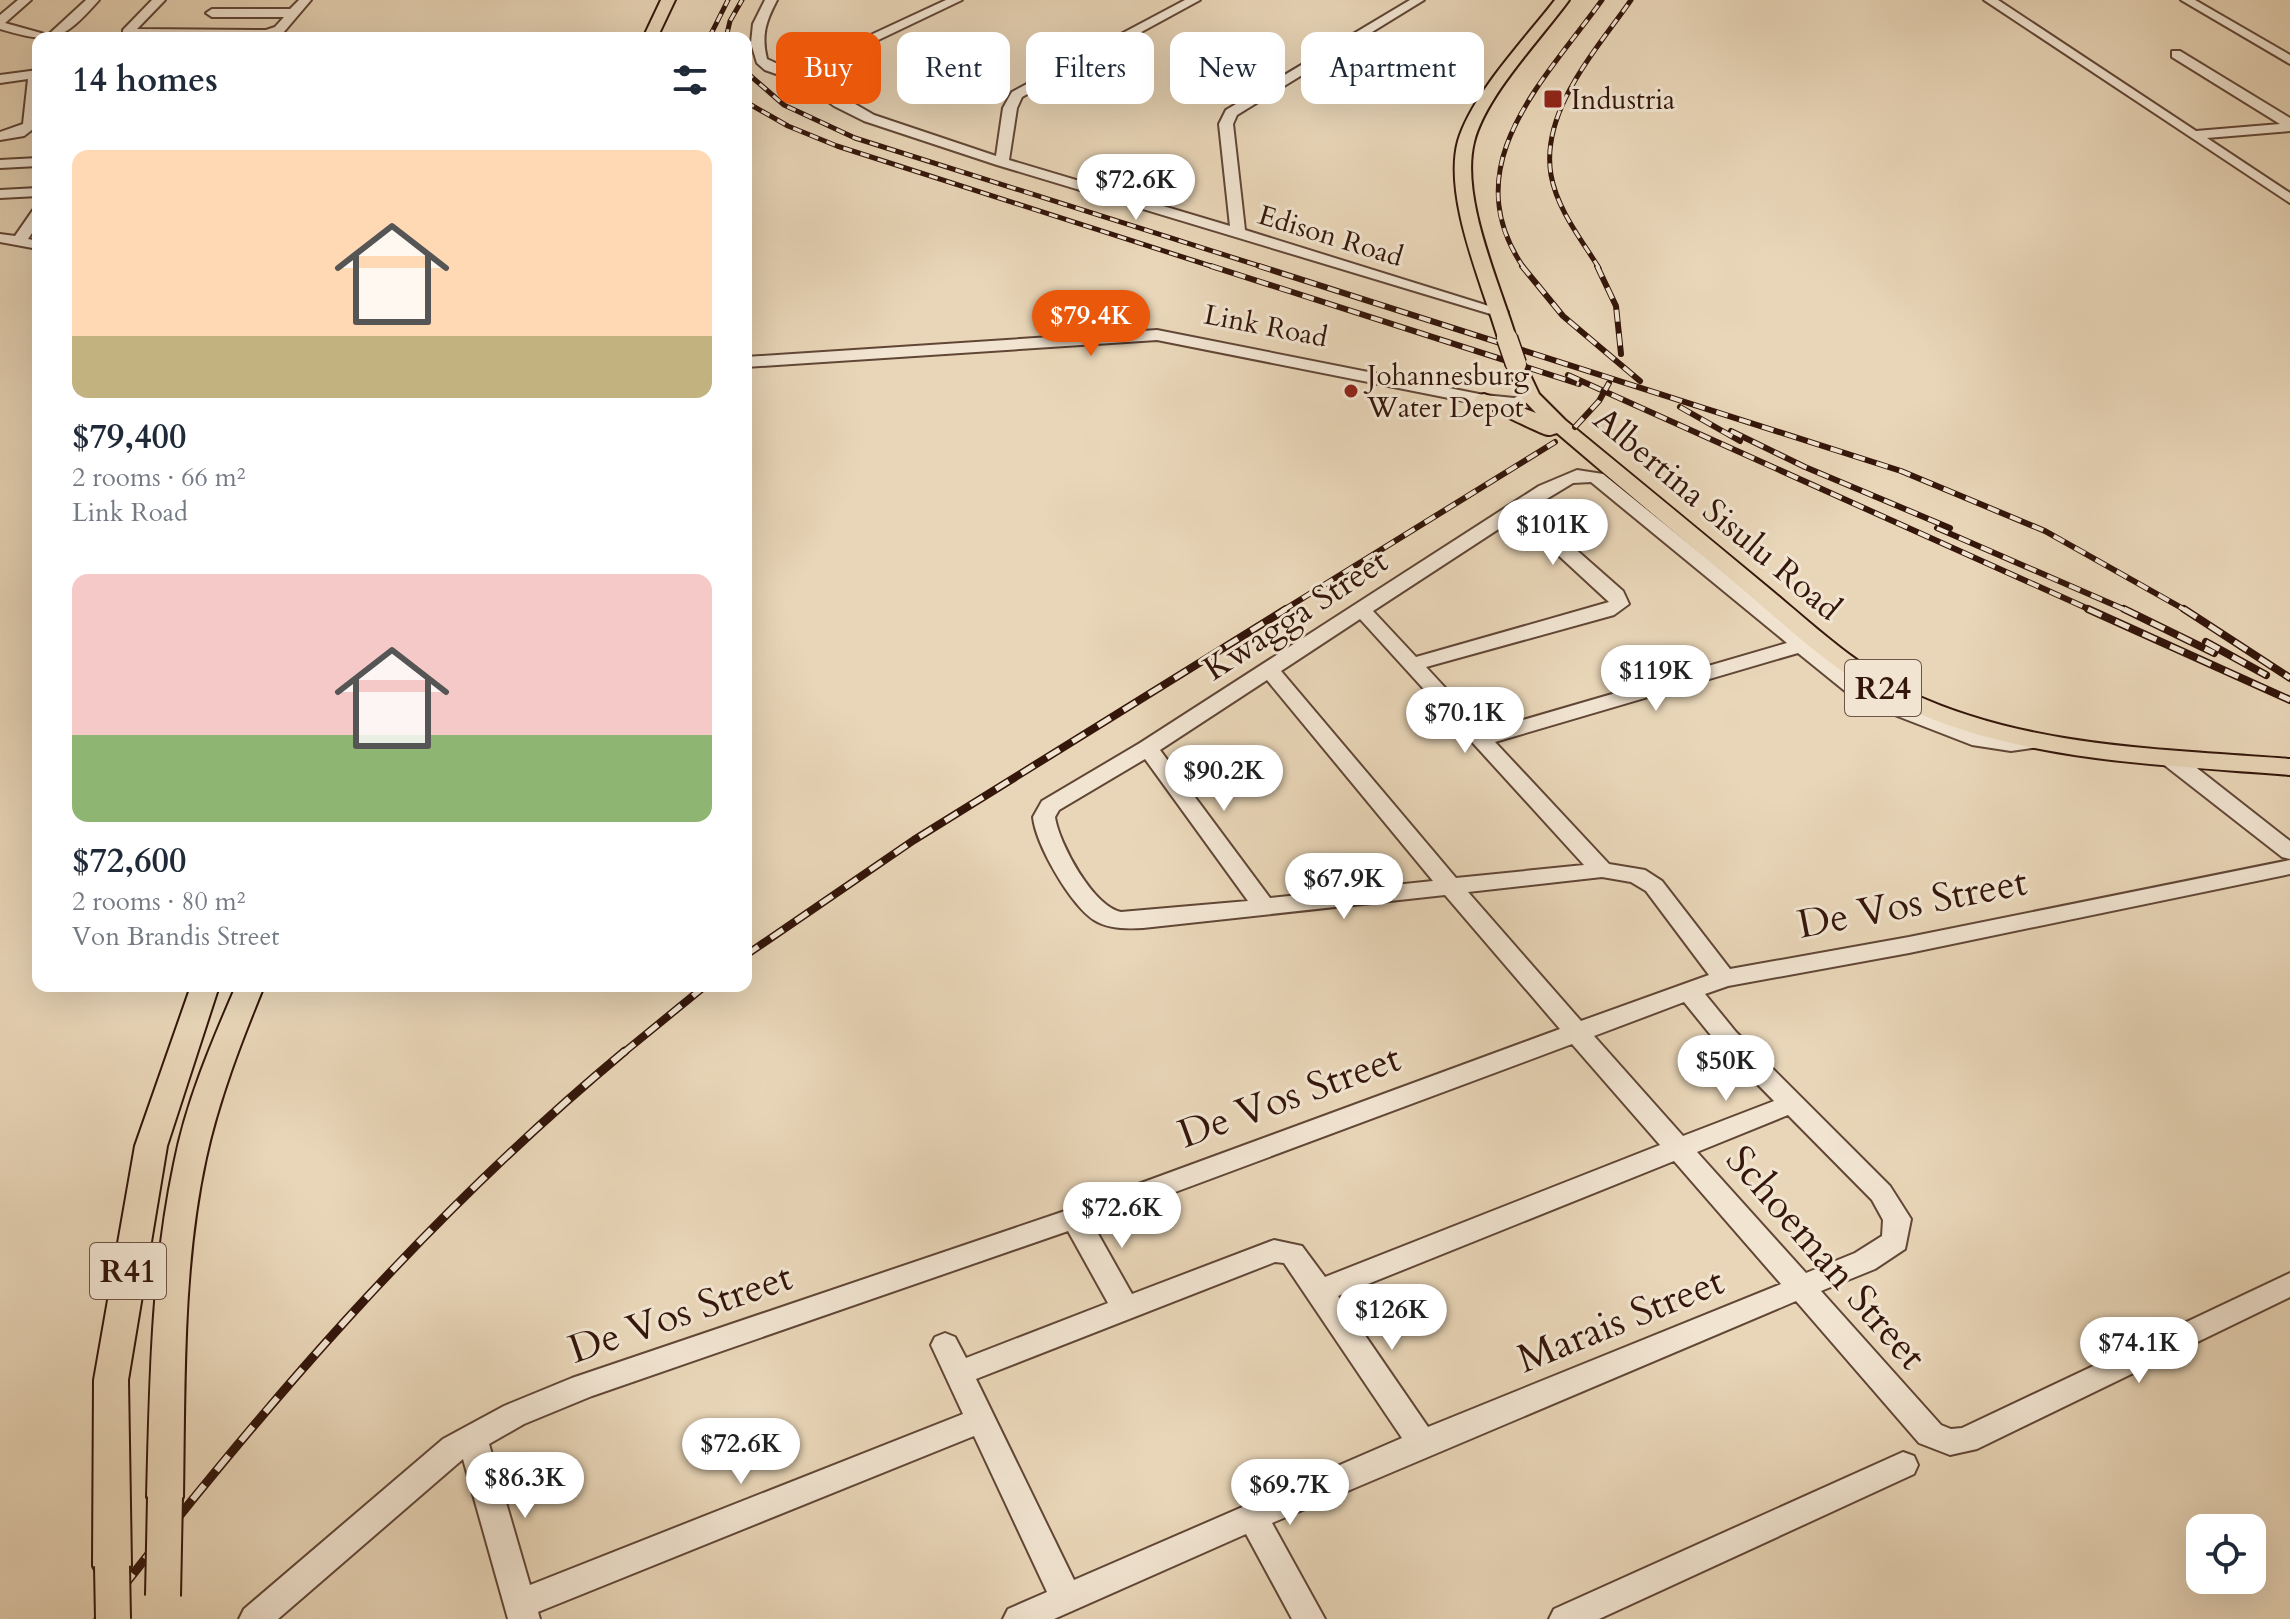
<!DOCTYPE html>
<meta charset="utf-8">
<style>
body{margin:0;font-family:Cardo,serif;background:#f6f6f7;color:#1f2937;height:100vh;display:flex;flex-direction:column;font-size:30px;white-space:nowrap}
*{box-sizing:border-box;margin:0}
p{font-size:26px;color:#747a83}
.icon{flex:none;width:44px;height:44px;fill:none;stroke:currentColor;stroke-width:2;stroke-linecap:round;stroke-linejoin:round}
.map{position:relative;flex:1;overflow:hidden}
.panel{position:absolute;left:32px;top:32px;width:720px;height:960px;display:flex;flex-direction:column;background:#fff;border-radius:16px;box-shadow:0 8px 32px #0002}
.panel>*{flex:none}
.guide{position:absolute;left:776px;top:32px;width:760px;height:72px;display:flex;gap:16px}
.controls{position:absolute;left:2186px;top:1514px;display:grid;gap:16px}
.controls a{display:grid;place-items:center;width:80px;height:80px;border-radius:16px;background:#fff;box-shadow:0 8px 32px #0002;font-size:40px}
.price{position:absolute;translate:-50% -68px;padding:0 18px;border-radius:28px;background:#fff;color:#222;font-size:26px;line-height:52px;filter:drop-shadow(0 2px 4px #0008)}
.price::after{content:'';position:absolute;left:50%;top:48px;width:24px;height:18px;margin-left:-12px;background:inherit;clip-path:polygon(0 0,100% 0,50% 100%)}
.price.on{background:#ea580c;color:#fff}
ul{padding:0;list-style:none}
li{display:grid;align-content:center;gap:16px;height:424px;padding:0 40px}
li span{display:grid;place-items:center;height:248px;border-radius:16px;color:#555}
li>.icon{margin-inline-start:auto}
span .icon{width:144px;height:144px;fill:#fffc;stroke-width:1}
li b{font-size:34px}
h2{display:flex;justify-content:space-between;align-items:center;height:96px;padding:0 40px;font-size:34px}
.pill{padding:0 28px;border-radius:16px;background:#fff;box-shadow:0 8px 32px #0002;font-size:28px;line-height:72px}
.pill.on{background:#ea580c;color:#fff}
.map>svg:first-child{display:block}
.lines{fill:none;stroke-linecap:round;stroke-linejoin:round}
.minor-casing{stroke:#614636;stroke-width:4}
.major-casing{stroke:#34160a;stroke-width:4}
.minor{fill:#f1e4d1;fill-rule:evenodd}
.major{fill:#e9d6b8;fill-rule:evenodd}
.rail-far3-casing{stroke:#34160a;stroke-width:5}
.rail-far2-casing{stroke:#34160a;stroke-width:6}
.rail-far1-casing{stroke:#34160a;stroke-width:8}
.rail-casing{stroke:#34160a;stroke-width:9}
.rail-far3{stroke:#f1e4d1;stroke-width:3;stroke-dasharray:9;stroke-linecap:butt}
.rail-far2{stroke:#f1e4d1;stroke-width:4;stroke-dasharray:12;stroke-linecap:butt}
.rail-far1{stroke:#f1e4d1;stroke-width:5;stroke-dasharray:15;stroke-linecap:butt}
.rail{stroke:#f1e4d1;stroke-width:6;stroke-dasharray:19;stroke-linecap:butt}
.major-bridge-far1-casing{stroke:#34160a;stroke-width:23;stroke-linecap:butt}
.major-bridge-casing{stroke:#34160a;stroke-width:38;stroke-linecap:butt}
.major-bridge-far1{stroke:#e9d6b8;stroke-width:20}
.major-bridge{stroke:#e9d6b8;stroke-width:34}
.poi-dot{fill:#8f2418;stroke:#f1e4d1;stroke-width:3}
.labels{text-anchor:middle;stroke-width:6;stroke-linejoin:round;paint-order:stroke}
.far-poi-label{font-size:28px;fill:#34160a;stroke:#f1e4d1;text-anchor:start}
.far-street-label{font-size:28px;fill:#34160a;stroke:#f1e4d1}
.shield{fill:#f1e4d1;stroke:#6d5446;stroke-width:2}
.shield-label{font-size:32px;font-weight:bold;fill:#34160a}
.street-label{font-size:34px;fill:#34160a;stroke:#f1e4d1}
.near-street-label{font-size:40px;fill:#34160a;stroke:#f1e4d1}
</style>
<div class="map">
<svg width="2290" height="1619" viewBox="0 0 2290 1619">
<rect width="100%" height="100%" fill="#e9d6b8"/>
<filter id="stains"><feTurbulence type="fractalNoise" baseFrequency=".0025" numOctaves="4"/><feColorMatrix values="0 0 0 0 .2 0 0 0 0 .09 0 0 0 0 .02 0 0 0 .5 -.17"/></filter>
<radialGradient id="worn" r=".72"><stop offset=".6" stop-color="#630" stop-opacity="0"/><stop offset="1" stop-color="#630" stop-opacity=".3"/></radialGradient>
<g class="lines">
<defs>
<g id="minor">
<path d="M 18,0 L 31,0 L 5,23 L 48,35 L 86,0 L 99,0 C 61,43 52,44 0,29 L 0,15 Z"/>
<polygon points="152,0 165,0 137,29 266,30 275,27 284,17 212,17 206,13 212,9 290,9 299,0 311,0 283,33 267,38 123,36 123,30"/>
<path d="M 765,0 L 777,0 C 766,21 761,35 767,59 L 793,71 L 946,0 L 962,0 L 805,75 L 874,115 L 996,156 L 1003,108 L 1012,92 L 1185,0 L 1200,0 L 1022,97 L 1017,108 L 1009,160 L 1230,226 L 1219,124 L 1226,110 L 1410,0 L 1424,0 L 1237,115 L 1233,124 L 1245,230 L 1508,312 L 1494,315 L 997,165 L 864,121 L 834,106 L 802,83 L 765,70 L 757,63 L 751,43 L 753,24 Z"/>
<polygon points="1984,0 1998,0 2196,131 2280,124 2172,57 2172,51 2180,51 2290,118 2290,131 2207,138 2290,193 2290,203"/>
<polygon points="2181,0 2195,0 2290,55 2290,64"/>
<polygon points="38,70 37,126 24,136 0,140 0,132 23,124 28,79 0,83 0,75"/>
<polygon points="38,158 38,166 0,168 0,160"/>
<polygon points="38,188 38,196 0,198 0,190"/>
<polygon points="38,209 38,224 28,239 38,241 38,249 0,242 0,234 15,236 33,210"/>
<polygon points="1157,330 1484,395 1514,398 1530,391 1538,396 1517,408 1484,405 1157,340 746,367 746,357"/>
<path d="M 1577,470 L 1603,474 L 1805,638 L 1817,639 L 1820,643 L 1816,648 L 1870,692 L 1983,734 L 2011,739 L 2039,735 L 2050,741 L 2046,746 L 2011,751 L 1972,745 L 1856,700 L 1798,653 L 1495,742 L 1609,864 L 1645,870 L 1662,881 L 1730,969 L 1909,937 L 2290,860 L 2290,874 L 1909,953 L 1728,986 L 1705,994 L 1736,1032 L 1890,1186 L 1911,1219 L 1905,1249 L 1875,1269 L 1821,1291 L 1941,1425 L 1951,1429 L 1962,1428 L 2290,1273 L 2290,1297 L 1977,1449 L 1950,1455 L 1919,1443 L 1796,1301 L 1272,1523 L 1325,1619 L 1292,1619 L 1246,1534 L 1054,1619 L 1003,1619 L 1008,1609 L 1047,1592 L 974,1436 L 538,1612 L 540,1619 L 508,1619 L 463,1459 L 278,1619 L 239,1619 L 244,1609 L 443,1439 L 504,1406 L 572,1378 L 1065,1211 L 1560,1029 L 1445,895 L 1143,928 C 1127,929 1108,929 1094,920 C 1070,904 1036,845 1033,817 L 1042,801 L 1140,743 L 1539,486 ZM 1591,482 L 1787,643 L 1485,731 L 1426,667 L 1614,615 L 1629,604 L 1623,591 L 1530,509 L 1573,483 ZM 1517,517 L 1609,602 L 1416,657 L 1373,611 ZM 1360,619 L 1584,865 L 1456,878 L 1281,671 ZM 1267,680 L 1433,881 L 1270,898 L 1160,750 ZM 1145,759 L 1248,901 L 1121,912 C 1093,906 1059,844 1055,817 L 1059,810 ZM 1602,877 L 1631,882 L 1646,891 L 1709,975 L 1581,1021 L 1468,892 ZM 1684,1002 L 1718,1044 L 1774,1101 L 1683,1136 L 1594,1036 ZM 1572,1044 L 1660,1145 L 1325,1277 L 1302,1246 L 1274,1240 L 1132,1294 L 1092,1223 ZM 1788,1115 L 1872,1200 L 1883,1220 L 1882,1236 L 1855,1253 L 1806,1273 L 1697,1152 ZM 1674,1161 L 1781,1284 L 1428,1427 L 1338,1296 ZM 1068,1231 L 1108,1303 L 966,1358 L 955,1337 L 945,1333 L 935,1337 L 931,1345 L 963,1414 L 530,1585 L 489,1444 L 524,1424 L 592,1396 ZM 1275,1262 L 1284,1263 L 1402,1438 L 1074,1580 L 976,1379 Z"/>
<polygon points="2171,752 2179,754 2290,841 2290,859 2282,857 2163,764 2160,759"/>
<polygon points="1903,1452 1914,1456 1918,1465 1914,1474 1599,1619 1549,1619 1554,1609"/>
</g>
<g id="major">
<polygon points="661,0 675,0 657,38 643,38"/>
<path d="M 1555,0 L 1569,0 C 1540,40 1486,95 1474,142 C 1460,198 1500,284 1516,338 L 1507,344 L 1498,338 C 1482,284 1443,197 1458,141 C 1472,94 1525,39 1555,0 Z"/>
<path d="M 1516,358 L 1523,360 L 1539,394 L 1565,420 C 1632,475 1699,530 1765,585 C 1811,623 1857,667 1911,693 C 2029,748 2163,749 2290,759 L 2290,775 C 2158,764 2014,762 1893,702 C 1838,675 1793,632 1747,593 C 1684,540 1620,487 1557,433 C 1550,435 1551,436 1544,434 C 1536,431 1477,403 1474,400 L 1477,396 L 1484,394 L 1536,413 L 1520,396 L 1506,364 Z"/>
<polygon points="191,986 219,986 167,1146 128,1380 131,1566 125,1578 112,1583 99,1578 93,1566 94,1380 135,1146"/>
<path d="M 236,986 L 264,986 C 241,1042 219,1099 206,1158 C 182,1268 185,1385 183,1497 L 178,1508 L 165,1513 L 152,1508 L 147,1497 C 150,1386 151,1273 174,1164 C 186,1102 211,1044 236,986 Z"/>
</g>
</defs>
<use href="#minor" class="minor-casing"/>
<use href="#major" class="major-casing"/>
<use href="#minor" class="minor"/>
<use href="#major" class="major"/>
<defs>
<g id="rail-far3">
<polyline points="709,38 728,0"/>
<polyline points="726,38 730,21 742,0"/>
<polyline points="746,72 784,105 855,138 1266,268"/>
<polyline points="746,102 788,126 837,146 1217,268"/>
<path d="M 1524,268 C 1453,166 1544,81 1602,0"/>
<path d="M 1599,268 C 1581,239 1557,209 1551,175 C 1540,111 1597,49 1631,0"/>
</g>
<g id="rail-far2">
<polyline points="1211,266 1579,384"/>
<polyline points="1259,266 1901,471 2045,531 2187,611"/>
<polyline points="1522,266 1563,316 1640,381"/>
<polyline points="1597,266 1616,306 1621,354"/>
<polyline points="1568,375 2093,611"/>
<polyline points="1680,407 1740,441"/>
<polyline points="1575,427 1599,401 1609,383"/>
<polyline points="1731,431 1805,467 1950,528"/>
<polyline points="1937,528 2128,611"/>
<polyline points="1282,611 1555,442"/>
</g>
<g id="rail-far1">
<polyline points="2088,609 2290,700"/>
<polyline points="2124,609 2214,653"/>
<polyline points="2184,609 2290,678"/>
<polyline points="2206,642 2266,675"/>
<polyline points="746,955 914,840 1286,609"/>
<polyline points="623,1053 705,986"/>
</g>
<path id="rail" d="M 98,1619 C 260,1410 421,1221 625,1051"/>
</defs>
<use href="#rail-far3" class="rail-far3-casing"/>
<use href="#rail-far2" class="rail-far2-casing"/>
<use href="#rail-far1" class="rail-far1-casing"/>
<use href="#rail" class="rail-casing"/>
<use href="#rail-far3" class="rail-far3"/>
<use href="#rail-far2" class="rail-far2"/>
<use href="#rail-far1" class="rail-far1"/>
<use href="#rail" class="rail"/>
<defs>
<polyline id="major-bridge-far1" points="1507,338 1516,364"/>
<g id="major-bridge">
<polyline points="112,1566 113,1619"/>
<polyline points="163,1596 165,1497"/>
</g>
</defs>
<use href="#major-bridge-far1" class="major-bridge-far1-casing"/>
<use href="#major-bridge" class="major-bridge-casing"/>
<use href="#major-bridge-far1" class="major-bridge-far1"/>
<use href="#major-bridge" class="major-bridge"/>
</g>
<g class="poi-dot">
<rect x="1543" y="89" width="20" height="20" rx="4"/>
<circle cx="1351" cy="391" r="8"/>
</g>
<g class="labels">
<g class="far-poi-label">
<text x="1571" y="109">Industria</text>
<text x="1367" y="385">Johannesburg<tspan x="1367" dy="32">Water Depot</tspan></text>
</g>
<g class="far-street-label">
<text transform="translate(1331 235) rotate(17)" y="10">Edison Road</text>
<text transform="translate(1266 325) rotate(11)" y="10">Link Road</text>
</g>
<g class="shield">
<rect x="1845" y="660" width="76" height="56" rx="6"/>
<rect x="90" y="1243" width="76" height="56" rx="6"/>
</g>
<g class="shield-label">
<text x="1883" y="699">R24</text>
<text x="128" y="1282">R41</text>
</g>
<g class="street-label">
<text transform="translate(1718 513) rotate(40)" y="12">Albertina Sisulu Road</text>
<text transform="translate(1295 614) rotate(-33)" y="12">Kwagga Street</text>
</g>
<g class="near-street-label">
<text transform="translate(1912 902) rotate(-11)" y="14">De Vos Street</text>
<text transform="translate(1289 1095) rotate(-20)" y="14">De Vos Street</text>
<text transform="translate(1827 1257) rotate(49)" y="14">Schoeman Street</text>
<text transform="translate(680 1312) rotate(-19)" y="14">De Vos Street</text>
<text transform="translate(1620 1319) rotate(-22)" y="14">Marais Street</text>
</g>
</g>
<rect width="100%" height="100%" filter="url(#stains)"/>
<rect width="100%" height="100%" fill="url(#worn)"/>
</svg>
<div class="controls">
<a><svg class="icon" aria-label="locate" viewBox="0 0 24 24"><circle cx="12" cy="12" r="6"/><path d="M12 2v4M12 18v4M2 12h4M18 12h4"/></svg></a>
</div>
<b class="price" style="left:1136px;top:222px">$72.6K</b>
<b class="price on" style="left:1091px;top:358px">$79.4K</b>
<b class="price" style="left:1553px;top:567px">$101K</b>
<b class="price" style="left:1656px;top:713px">$119K</b>
<b class="price" style="left:1465px;top:755px">$70.1K</b>
<b class="price" style="left:1224px;top:813px">$90.2K</b>
<b class="price" style="left:1344px;top:921px">$67.9K</b>
<b class="price" style="left:1726px;top:1103px">$50K</b>
<b class="price" style="left:1122px;top:1250px">$72.6K</b>
<b class="price" style="left:1392px;top:1352px">$126K</b>
<b class="price" style="left:2139px;top:1385px">$74.1K</b>
<b class="price" style="left:741px;top:1486px">$72.6K</b>
<b class="price" style="left:525px;top:1520px">$86.3K</b>
<b class="price" style="left:1290px;top:1527px">$69.7K</b>
<div class="guide">
<a class="pill on">Buy</a>
<a class="pill">Rent</a>
<a class="pill">Filters</a>
<a class="pill">New</a>
<a class="pill">Apartment</a>
</div>
<section class="panel">
<h2>14 homes<svg class="icon" aria-label="filters" viewBox="0 0 24 24"><path d="M4 7h16M4 17h16"/><circle cx="9" cy="7" r="2"/><circle cx="15" cy="17" r="2"/></svg></h2>
<ul>
<li><span style="background:linear-gradient(#ffd9b3 75%,#c2b280 0)"><svg class="icon" aria-label="home" viewBox="0 0 24 24"><path d="M3 11l9-7 9 7M6 9v11h12V9"/></svg></span><div><b>$79,400</b><p>2 rooms · 66 m²</p><p>Link Road</p></div></li>
<li><span style="background:linear-gradient(#f6c9c9 65%,#8fb573 0)"><svg class="icon" aria-label="home" viewBox="0 0 24 24"><path d="M3 11l9-7 9 7M6 9v11h12V9"/></svg></span><div><b>$72,600</b><p>2 rooms · 80 m²</p><p>Von Brandis Street</p></div></li>
</ul>
</section>
</div>
